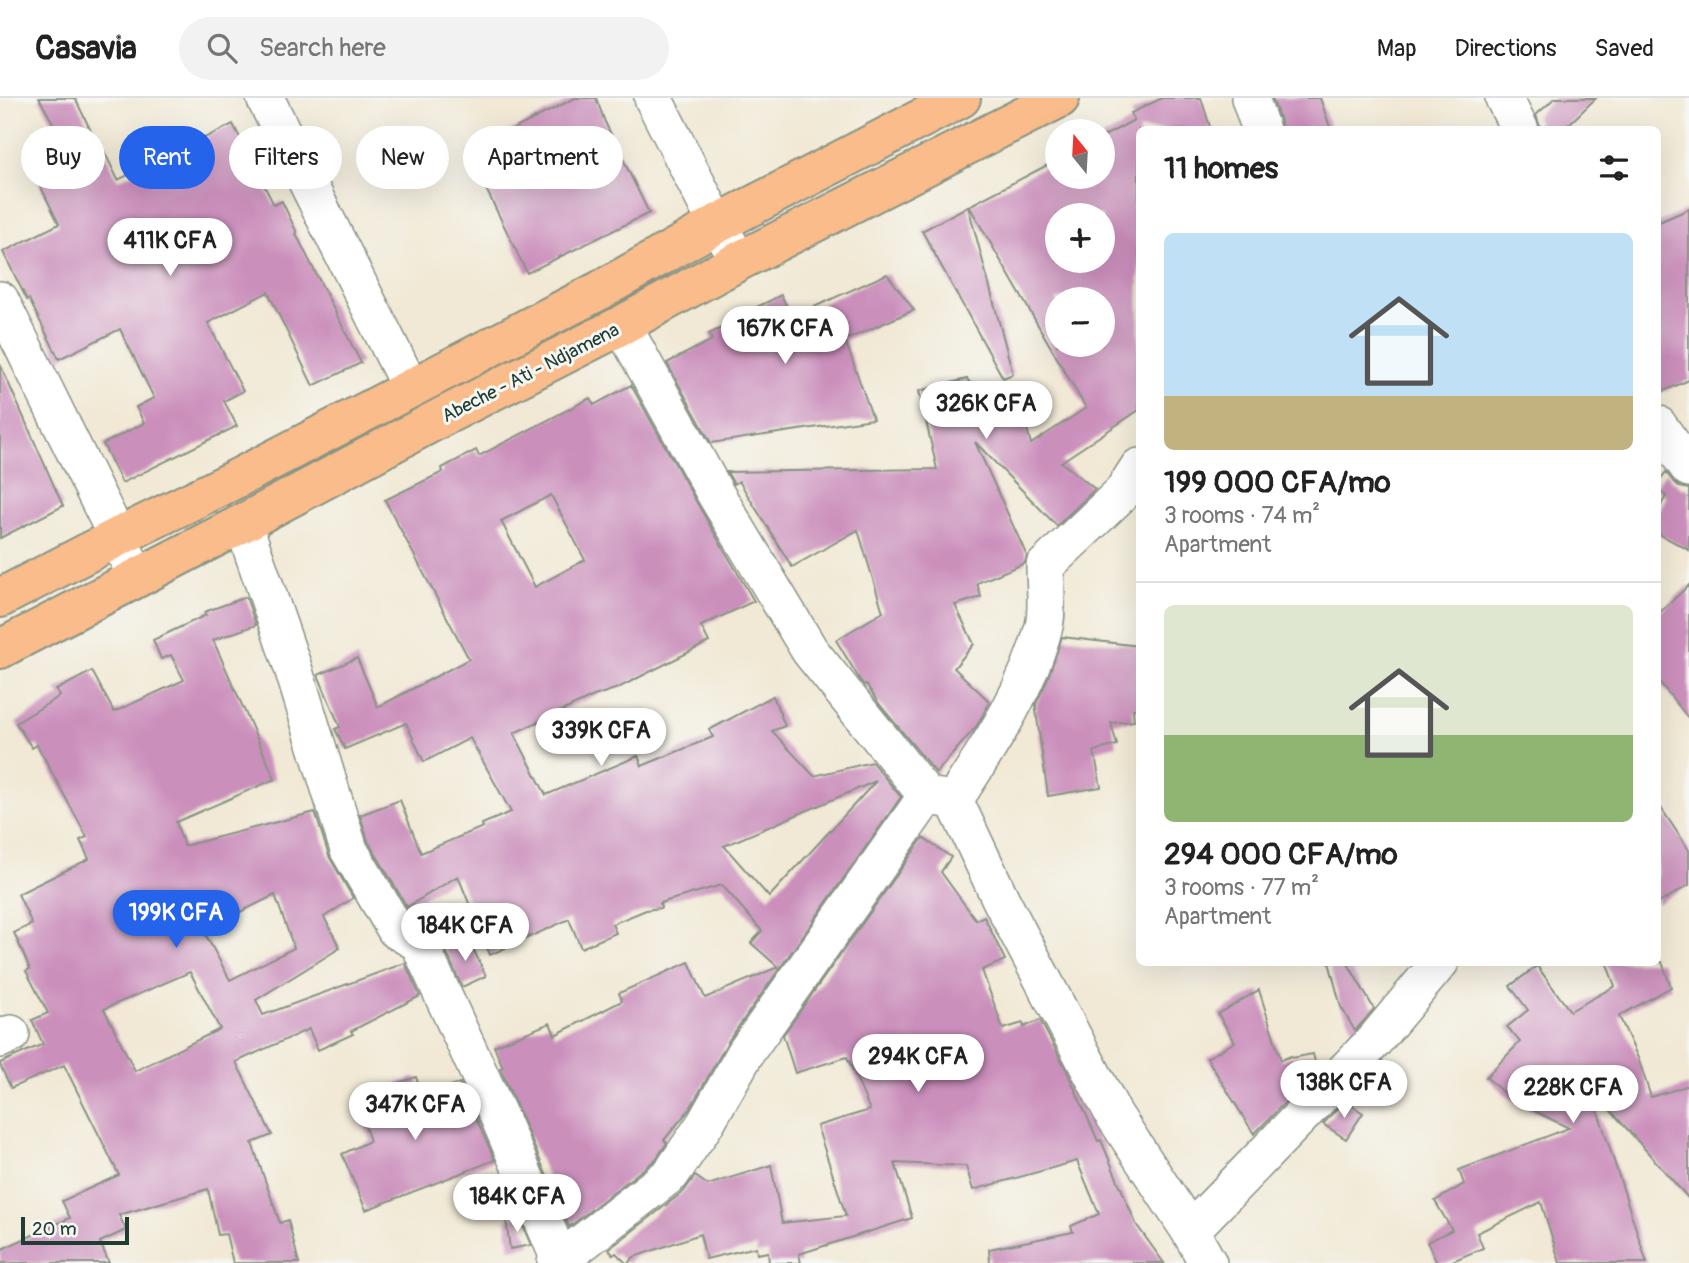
<!DOCTYPE html>
<meta charset="utf-8">
<style>
body{margin:0;font-family:Pangolin,sans-serif;background:#f2f2f2;color:#222;height:100vh;display:flex;flex-direction:column;font-size:26px;white-space:nowrap}
*{box-sizing:border-box;margin:0}
p{font-size:23px;color:#767676}
.icon{flex:none;width:38px;height:38px;fill:none;stroke:currentColor;stroke-width:2;stroke-linecap:round;stroke-linejoin:round}
.map{position:relative;flex:1;overflow:hidden}
.details{position:absolute;left:1136px;top:28px;width:525px;height:840px;display:flex;flex-direction:column;background:#fff;border-radius:10px;box-shadow:0 7px 28px #0002}
.details>*{flex:none}
.banner{position:absolute;left:21px;top:28px;width:665px;height:63px;display:flex;gap:14px}
.needle{width:46px;rotate:342deg}
.fabs{position:absolute;left:1045px;top:21px;display:grid;gap:14px}
.fabs a{display:grid;place-items:center;width:70px;height:70px;border-radius:50%;background:#fff;box-shadow:0 7px 28px #0002;font-size:35px}
.scale{position:absolute;left:21px;bottom:18px;width:108px;box-sizing:border-box;padding-left:7px;border:4px solid #1f3d34;border-top:0;font-size:19px;line-height:24px;white-space:nowrap;color:#1f3d34;-webkit-text-stroke:5px #f6f6f2;paint-order:stroke}
.price{position:absolute;translate:-50% -60px;padding:0 16px;border-radius:24px;background:#fff;color:#222;font-size:23px;line-height:46px;filter:drop-shadow(0 2px 4px #0008)}
.price::after{content:'';position:absolute;left:50%;top:42px;width:21px;height:16px;margin-left:-10px;background:inherit;clip-path:polygon(0 0,100% 0,50% 100%)}
.price.selected{background:#2563eb;color:#fff}
ul{padding:0;list-style:none}
li{display:grid;align-content:center;gap:14px;height:371px;padding:0 28px}
li+li{border-top:2px solid #e0e0e0}
li span{display:grid;place-items:center;height:217px;border-radius:10px;color:#555}
li>.icon{margin-inline-start:auto}
span .icon{width:126px;height:126px;fill:#fffc;stroke-width:1}
li b{font-size:30px}
h2{display:flex;justify-content:space-between;align-items:center;height:84px;padding:0 28px;font-size:30px}
.chip{padding:0 24px;border-radius:32px;background:#fff;box-shadow:0 7px 28px #0002;font-size:24px;line-height:63px}
.chip.selected{background:#2563eb;color:#fff}
header{display:flex;align-items:center;gap:42px;box-sizing:border-box;height:98px;padding:0 35px;background:#fff;border-bottom:2px solid #e0e0e0}
header strong{font-size:33px}
nav{display:flex;gap:38px;margin-inline-start:auto;font-size:24px}
.search{width:490px;height:63px;background:#f2f2f2;display:flex;align-items:center;gap:18px;box-sizing:border-box;padding:0 24px;border-radius:38px;color:#767676;font-size:26px}
.map>svg:first-child{display:block}
.building{fill:#cb8fbc;fill-rule:evenodd}
.lines{fill:none;stroke-linecap:round;stroke-linejoin:round}
.minor-casing{stroke:#889384;stroke-width:40}
.trunk-casing{stroke:#889384;stroke-width:42}
.minor{stroke:#fff;stroke-width:37}
.trunk{stroke:#f9bc8a;stroke-width:38}
.labels{text-anchor:middle;stroke-width:6;stroke-linejoin:round;paint-order:stroke}
.street-label{font-size:19px;fill:#1f3d34;stroke:#f6f6f2}
</style>
<header>
<strong>Casavia</strong>
<div class="search"><svg class="icon" aria-label="search" viewBox="0 0 24 24"><circle cx="10" cy="10" r="6"/><path d="M15 15l6 6"/></svg>Search here</div>
<nav><a>Map</a><a>Directions</a><a>Saved</a></nav>
</header>
<div class="map">
<svg width="1689" height="1165" viewBox="0 0 1689 1165">
<rect width="100%" height="100%" fill="#f6f6f2"/>
<filter id="ink" filterUnits="userSpaceOnUse"><feTurbulence type="fractalNoise" baseFrequency=".0143" numOctaves="2"/><feDisplacementMap in="SourceGraphic" scale="14" xChannelSelector="R" yChannelSelector="G"/><feConvolveMatrix kernelMatrix="1 2 1 2 8 2 1 2 1" color-interpolation-filters="sRGB"/></filter>
<filter id="wash" filterUnits="userSpaceOnUse"><feTurbulence type="fractalNoise" baseFrequency=".00686" numOctaves="4" result="noise"/><feDisplacementMap in="SourceGraphic" scale="28" xChannelSelector="R" yChannelSelector="G"/><feGaussianBlur stdDeviation="1.57" result="paint"/><feColorMatrix in="noise" values="0 0 0 0 0 0 0 0 0 0 0 0 0 0 0 0 0 1.4 0 .05"/><feComposite in="paint" operator="in"/></filter>
<g filter="url(#wash)">
<rect width="100%" height="100%" fill="#f1e9d5"/>
<g id="blocks">
<g class="building">
<polygon points="39,0 75,0 101,54 104,53 118,82 233,26 274,107 282,103 297,135 296,136 361,265 313,288 268,194 208,225 243,293 224,303 237,328 122,385 103,346 144,325 136,309 154,300 120,231 59,261 29,201 27,202 3,154 59,126 35,77 72,59"/>
<polygon points="575,0 596,0 605,24 649,115 527,175 468,54"/>
<path d="M 1162,0 L 1201,0 L 1211,32 L 1139,32 L 1139,312 L 1061,364 L 1095,391 L 1057,428 L 975,344 L 1027,458 L 1025,465 L 977,485 L 981,499 L 955,507 L 974,546 L 954,570 L 990,604 L 976,629 L 936,675 L 880,607 L 866,586 L 864,587 L 860,582 L 836,542 L 883,514 L 858,432 L 792,469 L 739,383 L 734,386 L 727,374 L 937,371 L 919,293 L 967,281 L 974,290 L 978,304 L 984,303 L 992,314 L 1018,297 L 1031,346 L 1086,310 L 969,108 L 1057,62 L 1057,79 L 1102,79 L 1102,39 L 1134,22 L 1131,15 ZM 1057,117 L 1102,117 L 1102,163 L 1057,163 ZM 1057,201 L 1102,201 L 1102,247 L 1057,247 Z"/>
<polygon points="1272,0 1320,0 1331,32 1281,32 1281,25"/>
<polygon points="1555,0 1596,0 1563,32 1541,32 1536,17"/>
<polygon points="968,108 1013,276 1003,280 922,133"/>
<polygon points="1689,111 1689,282 1657,296 1657,125"/>
<polygon points="887,176 914,212 845,242 873,321 711,345 667,265 712,242 709,236 756,212 755,210 781,197 792,219"/>
<polygon points="0,266 63,408 0,440"/>
<path d="M 631,287 L 697,405 L 754,503 L 701,528 L 709,544 L 618,590 L 594,598 L 514,635 L 546,697 L 638,658 L 642,668 L 713,639 L 709,632 L 773,598 L 785,628 L 772,633 L 814,678 L 872,664 L 901,699 L 729,942 L 689,1012 L 664,1042 L 667,1045 L 656,1061 L 569,1129 L 500,970 L 503,969 L 494,948 L 550,925 L 555,937 L 622,903 L 619,895 L 689,864 L 705,900 L 778,869 L 751,845 L 762,833 L 722,787 L 660,805 L 661,810 L 646,812 L 612,826 L 616,835 L 581,850 L 569,821 L 490,857 L 458,778 L 407,809 L 368,743 L 360,717 L 400,702 L 421,755 L 483,729 L 482,726 L 511,714 L 470,640 L 424,664 L 406,625 L 345,651 L 335,631 L 340,629 L 318,577 L 357,560 L 378,609 L 469,561 L 385,402 L 443,374 L 442,370 L 476,352 L 479,358 L 590,300 L 594,307 ZM 551,397 L 585,462 L 535,489 L 501,423 ZM 876,683 L 769,799 L 724,748 Z"/>
<polygon points="1666,374 1672,382 1680,389 1689,391 1689,452 1657,435 1657,415 1666,398 1657,391 1657,385"/>
<polygon points="1689,487 1689,621 1657,581 1657,517"/>
<path d="M 246,499 L 256,527 L 213,542 L 275,681 L 176,724 L 184,748 L 315,714 L 329,758 L 353,800 L 324,819 L 340,850 L 256,902 L 263,917 L 405,865 L 420,898 L 351,933 L 353,936 L 318,952 L 309,931 L 236,964 L 272,1037 L 252,1045 L 280,1125 L 288,1122 L 299,1165 L 233,1165 L 226,1136 L 218,1137 L 208,1091 L 119,1117 L 126,1132 L 100,1144 L 109,1165 L 0,1165 L 0,1152 L 70,1120 L 62,1103 L 119,1077 L 64,967 L 11,990 L 0,967 L 0,965 L 43,946 L 32,922 L 48,915 L 26,873 L 30,871 L 14,835 L 32,826 L 18,796 L 89,761 L 80,742 L 87,739 L 37,647 L 32,650 L 16,625 L 60,598 L 56,592 L 92,573 L 114,614 L 184,582 L 171,557 L 161,561 L 153,542 L 206,517 L 204,514 ZM 275,797 L 294,850 L 230,882 L 203,832 ZM 190,874 L 220,931 L 135,973 L 104,911 Z"/>
<polygon points="1062,539 1139,548 1139,611 1133,611 1134,623 1111,625 1117,647 1094,653 1101,689 1048,698 1036,613 1036,606 1047,582"/>
<polygon points="1657,704 1689,752 1689,787 1657,806"/>
<polygon points="923,740 951,759 941,774 976,822 984,818 1005,862 982,872 1003,931 1023,925 1024,929 1040,922 1066,971 1098,1043 1101,1042 1136,1126 1164,1165 990,1165 989,1151 1073,1134 1071,1128 1099,1116 1077,1063 973,1092 966,1068 895,1065 912,1120 799,1156 801,1165 769,1165 768,1154 757,1156 756,1149 706,1161 700,1136 634,1159 628,1165 626,1165 616,1155 613,1157 609,1151 684,1093 695,1078 708,1087 771,1067 782,1125 846,1118 817,1028 870,1012 847,959 795,975 783,937"/>
<polygon points="469,842 486,878 462,889 445,851"/>
<polygon points="1329,864 1347,864 1374,911 1355,933 1341,909"/>
<polygon points="1606,864 1662,864 1671,889 1619,918 1638,960 1651,999 1689,987 1689,1101 1590,989 1647,1165 1560,1165 1541,1104 1477,1135 1483,1150 1448,1165 1437,1165 1427,1144 1452,1132 1435,1103 1464,1086 1459,1072 1569,1030 1510,1001 1486,979 1520,944 1507,929 1528,912 1510,888 1537,868 1570,913 1615,888"/>
<polygon points="1259,892 1281,962 1291,958 1292,960 1313,956 1317,972 1254,1036 1207,960 1235,944 1218,916"/>
<polygon points="416,979 422,997 460,985 495,1062 366,1112 342,1056 370,1043 362,1020 373,1016 366,996"/>
<polygon points="1345,1003 1363,1015 1346,1041 1323,1026"/>
<polygon points="519,1119 531,1147 510,1151 506,1121"/>
</g>
</g>
</g>
<g filter="url(#ink)">
<use href="#blocks" fill-opacity="0" stroke="#889384" stroke-width="2"/>
<g class="lines">
<defs>
<g id="minor">
<polyline points="265,0 411,291"/>
<polyline points="653,0 717,126 739,163"/>
<polyline points="1250,0 1261,32"/>
<polyline points="1504,0 1520,32"/>
<polyline points="0,202 137,479"/>
<polyline points="622,227 715,395 810,553 927,698 954,702 1001,802 1114,1017 1190,1133"/>
<polyline points="1657,326 1689,370"/>
<polyline points="243,425 293,570 349,752 396,832 419,845 499,1019 560,1162 556,1165"/>
<path d="M 954,702 C 990,647 1027,593 1044,528 C 1048,513 1045,485 1045,468 L 1122,395 L 1139,369"/>
<polyline points="0,941 11,936"/>
<polyline points="561,1165 560,1162 671,1076 705,1026 746,954 927,698"/>
<polyline points="1208,1165 1190,1133 1374,943 1440,864"/>
</g>
<g id="trunk">
<polyline points="0,500 118,439 226,386 599,193 717,126 961,0"/>
<polyline points="0,551 243,425 442,319 622,227 739,163 1060,0"/>
</g>
</defs>
<use href="#minor" class="minor-casing"/>
<use href="#trunk" class="trunk-casing"/>
<use href="#minor" class="minor"/>
<use href="#trunk" class="trunk"/>
</g>
</g>
<g class="labels">
<g class="street-label">
<text transform="translate(530 274) rotate(-27)" y="7">Abeche - Ati - Ndjamena</text>
</g>
</g>
</svg>
<div class="fabs">
<a><svg class="needle" viewBox="-14 -14 28 28"><path d="M0-13l5 13h-10z" fill="#e53935"/><path d="M0 13l5-13h-10z" fill="#767676"/></svg></a>
<a>+</a>
<a>−</a>
</div>
<div class="scale">20 m</div>
<b class="price" style="left:170px;top:180px">411K CFA</b>
<b class="price" style="left:785px;top:268px">167K CFA</b>
<b class="price" style="left:986px;top:343px">326K CFA</b>
<b class="price" style="left:601px;top:670px">339K CFA</b>
<b class="price selected" style="left:176px;top:852px">199K CFA</b>
<b class="price" style="left:465px;top:865px">184K CFA</b>
<b class="price" style="left:918px;top:996px">294K CFA</b>
<b class="price" style="left:1344px;top:1022px">138K CFA</b>
<b class="price" style="left:1573px;top:1027px">228K CFA</b>
<b class="price" style="left:415px;top:1044px">347K CFA</b>
<b class="price" style="left:517px;top:1136px">184K CFA</b>
<div class="banner">
<a class="chip">Buy</a>
<a class="chip selected">Rent</a>
<a class="chip">Filters</a>
<a class="chip">New</a>
<a class="chip">Apartment</a>
</div>
<section class="details">
<h2>11 homes<svg class="icon" aria-label="filters" viewBox="0 0 24 24"><path d="M4 7h16M4 17h16"/><circle cx="9" cy="7" r="2"/><circle cx="15" cy="17" r="2"/></svg></h2>
<ul>
<li><span style="background:linear-gradient(#bfe0f5 75%,#c2b280 0)"><svg class="icon" aria-label="home" viewBox="0 0 24 24"><path d="M3 11l9-7 9 7M6 9v11h12V9"/></svg></span><div><b>199 000 CFA/mo</b><p>3 rooms · 74 m²</p><p>Apartment</p></div></li>
<li><span style="background:linear-gradient(#dfe7d0 60%,#8fb573 0)"><svg class="icon" aria-label="home" viewBox="0 0 24 24"><path d="M3 11l9-7 9 7M6 9v11h12V9"/></svg></span><div><b>294 000 CFA/mo</b><p>3 rooms · 77 m²</p><p>Apartment</p></div></li>
</ul>
</section>
</div>
